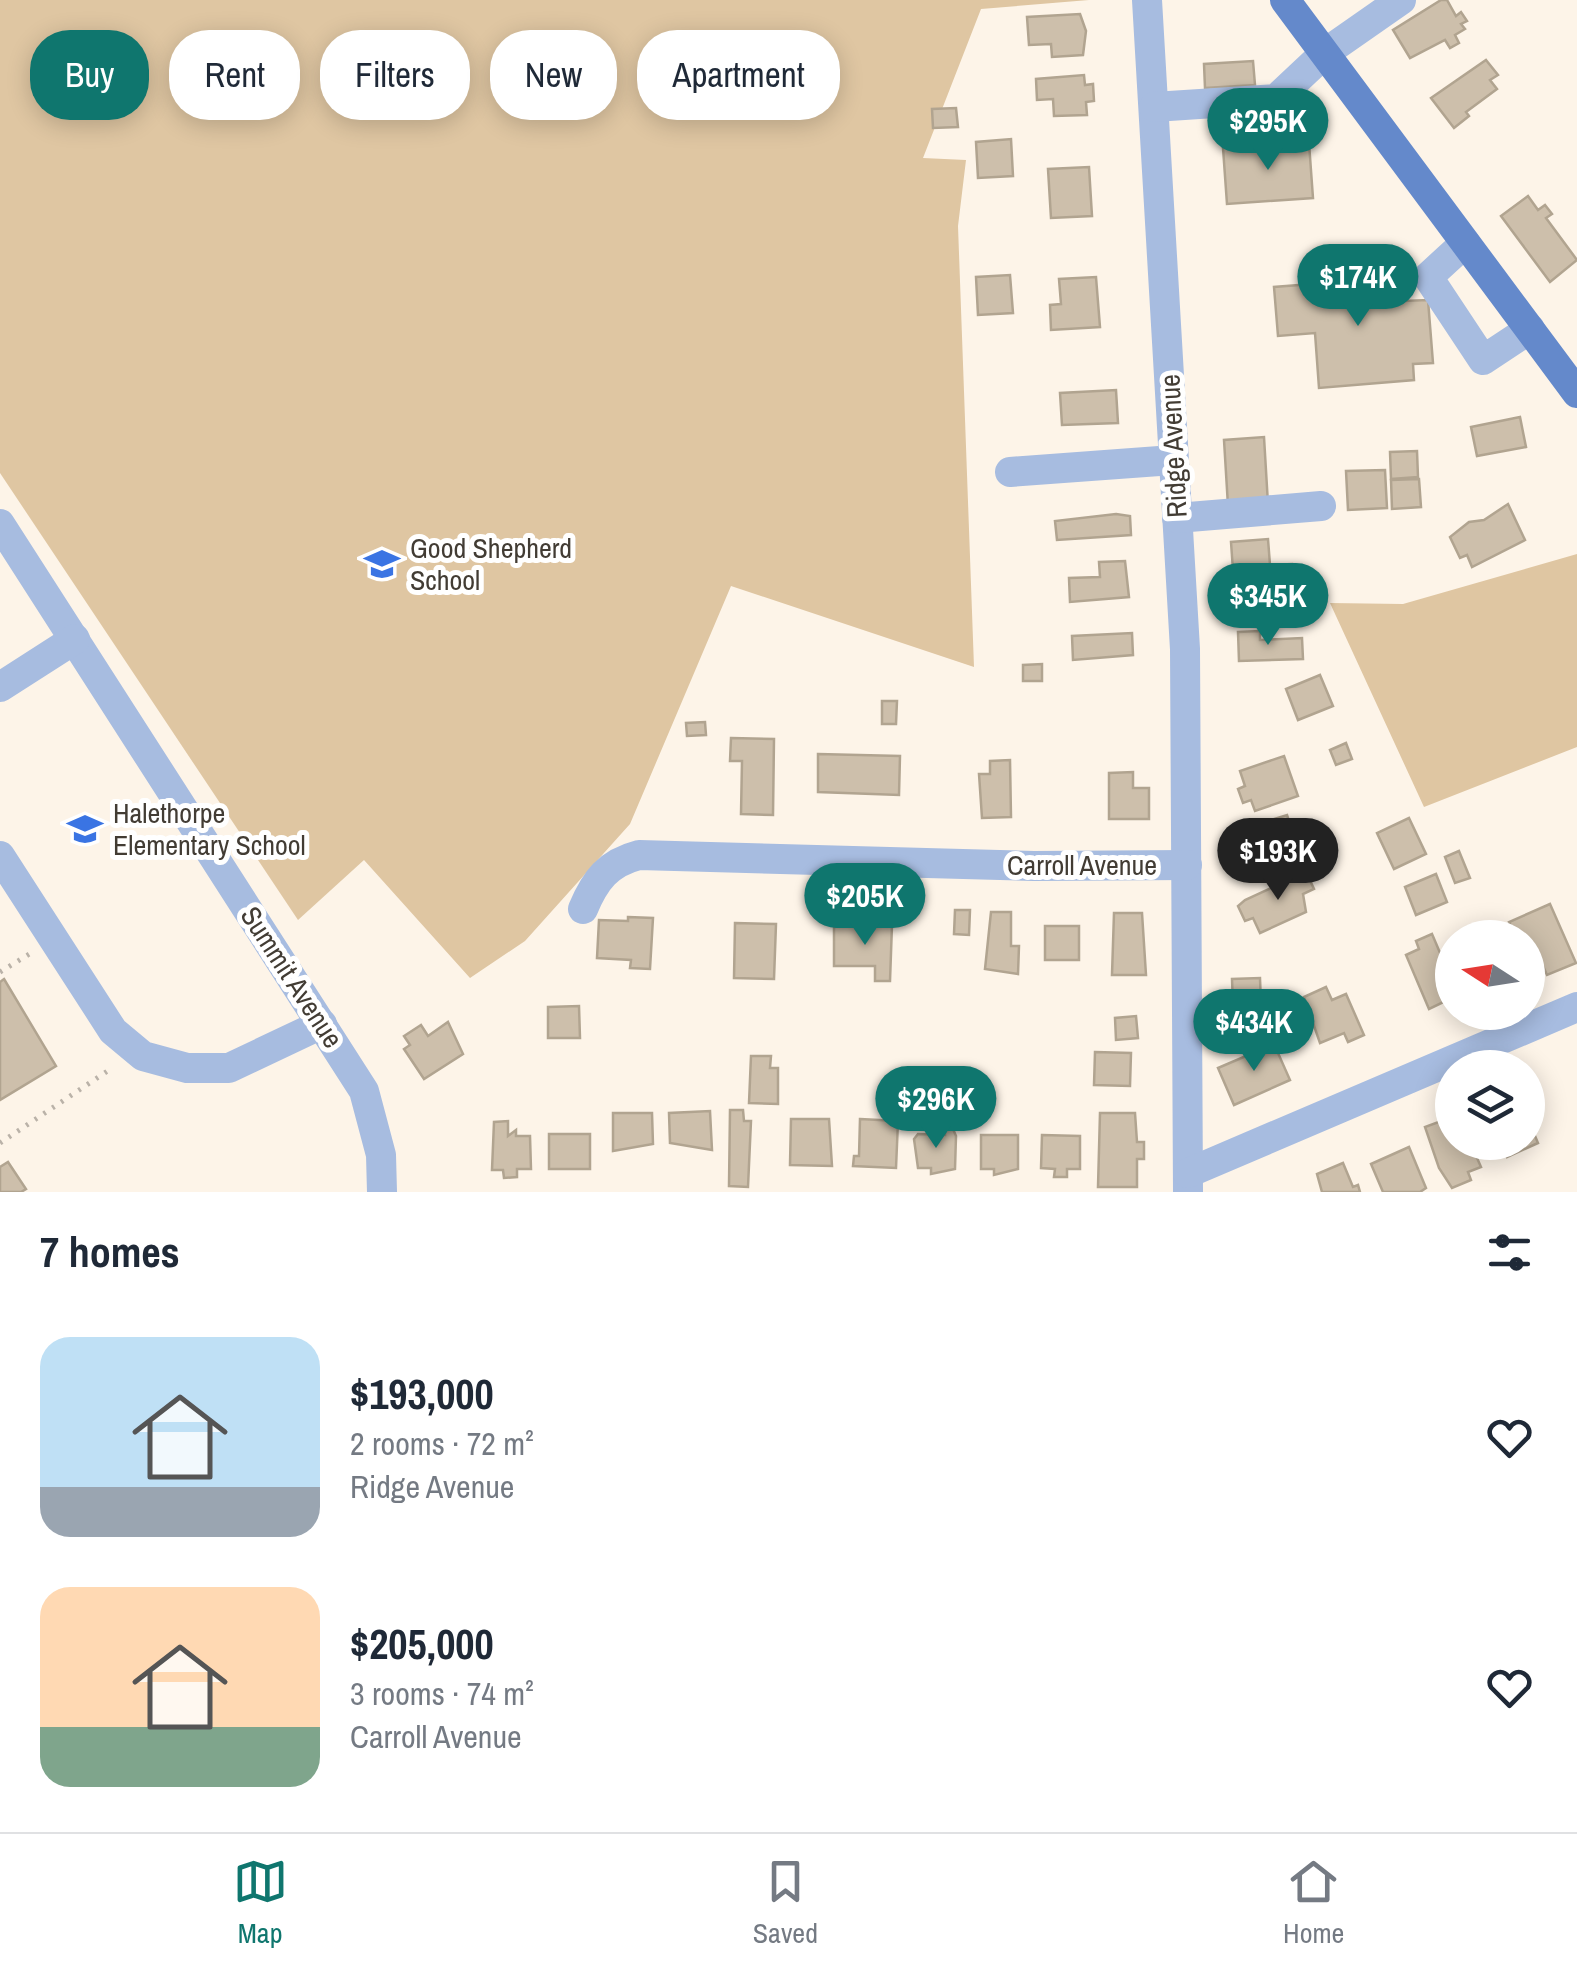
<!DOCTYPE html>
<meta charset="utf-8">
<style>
body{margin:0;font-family:"Archivo Narrow",sans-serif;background:#f6f6f7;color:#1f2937;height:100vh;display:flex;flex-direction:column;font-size:38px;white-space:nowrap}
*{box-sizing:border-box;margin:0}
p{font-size:32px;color:#747a83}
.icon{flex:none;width:55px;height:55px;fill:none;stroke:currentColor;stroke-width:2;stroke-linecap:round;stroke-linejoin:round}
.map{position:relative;height:1192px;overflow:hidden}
.details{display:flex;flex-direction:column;background:#fff;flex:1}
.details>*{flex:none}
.top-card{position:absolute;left:30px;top:30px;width:1000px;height:90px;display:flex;gap:20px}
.needle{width:65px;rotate:282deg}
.fabs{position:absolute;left:1435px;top:920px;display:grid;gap:20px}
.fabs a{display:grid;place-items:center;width:110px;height:110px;border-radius:50%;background:#fff;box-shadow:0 5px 25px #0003;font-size:50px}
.price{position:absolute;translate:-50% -85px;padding:0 22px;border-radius:35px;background:#0f766e;color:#fff;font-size:32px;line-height:65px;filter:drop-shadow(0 2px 5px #0008)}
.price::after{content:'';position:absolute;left:50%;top:60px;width:30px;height:22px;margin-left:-15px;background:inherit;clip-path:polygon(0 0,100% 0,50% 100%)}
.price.selected{background:#222;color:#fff}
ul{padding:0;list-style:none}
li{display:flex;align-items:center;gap:30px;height:250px;padding:0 40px}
li span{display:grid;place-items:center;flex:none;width:280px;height:200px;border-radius:30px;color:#555}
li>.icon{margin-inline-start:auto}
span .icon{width:120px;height:120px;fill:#fffc;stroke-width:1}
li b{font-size:42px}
h2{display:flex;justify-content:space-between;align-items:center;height:120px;padding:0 40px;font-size:42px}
.tag{padding:0 35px;border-radius:40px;background:#fff;box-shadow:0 5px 25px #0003;font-size:35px;line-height:90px}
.tag.selected{background:#0f766e;color:#fff}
.tab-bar{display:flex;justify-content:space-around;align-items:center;height:140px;border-top:2px solid #e0e1e3;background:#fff;font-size:28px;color:#747a83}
.tab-bar a{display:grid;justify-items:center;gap:5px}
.tab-bar .selected{color:#0f766e}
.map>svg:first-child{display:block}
.green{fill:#dfc6a2}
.building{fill:#cdbfab;stroke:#b1a490;stroke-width:2.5}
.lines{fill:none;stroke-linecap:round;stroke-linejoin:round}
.path{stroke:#bab2a8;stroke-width:5;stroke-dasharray:2.5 8;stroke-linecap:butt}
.minor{stroke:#a7bce0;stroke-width:30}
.major{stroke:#6489cb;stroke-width:30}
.labels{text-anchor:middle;stroke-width:10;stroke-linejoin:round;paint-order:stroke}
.street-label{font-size:28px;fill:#423c34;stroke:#fff}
.poi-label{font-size:28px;fill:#423c34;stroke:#fff;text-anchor:start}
</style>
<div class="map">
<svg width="1577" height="1192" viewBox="0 0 1577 1192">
<rect width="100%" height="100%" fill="#fdf4e8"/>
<g class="green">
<polygon points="0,0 1089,0 981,9 923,158 966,160 958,226 974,667 731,586 630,824 525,941 470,978 364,860 298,920 0,473"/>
<polygon points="1577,554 1577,747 1424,807 1330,603 1403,604"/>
</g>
<g class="building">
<polygon points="1441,0 1447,0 1456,16 1461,12 1467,21 1461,24 1465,29 1455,35 1459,43 1450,48 1445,40 1410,58 1393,30"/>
<polygon points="1080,14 1086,31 1083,55 1052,57 1051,44 1029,45 1027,17"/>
<polygon points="1486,60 1498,75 1490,80 1497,89 1466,112 1469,116 1454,128 1431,98"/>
<polygon points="1253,61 1255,85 1205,88 1204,64"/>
<polygon points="1084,75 1085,85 1093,84 1094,101 1086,102 1087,115 1054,116 1053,99 1037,100 1036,79"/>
<polygon points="956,108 958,127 933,128 932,109"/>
<polygon points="1011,139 1013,176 978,178 976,142"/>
<polygon points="1309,143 1313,198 1227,204 1223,148"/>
<polygon points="1089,167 1092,216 1051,218 1048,169"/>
<polygon points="1528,196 1538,210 1545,205 1552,214 1546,218 1577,260 1550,282 1501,216"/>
<polygon points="1010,275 1013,313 978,315 976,277"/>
<polygon points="1096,277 1100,327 1051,330 1050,305 1061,304 1059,279"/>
<polygon points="1402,277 1404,301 1428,300 1433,363 1413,364 1414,380 1319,388 1315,333 1278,336 1274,287"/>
<polygon points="1116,390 1118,423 1062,425 1060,393"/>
<polygon points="1520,417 1526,447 1477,456 1471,427"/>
<polygon points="1264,437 1268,504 1228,506 1224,440"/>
<polygon points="1417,451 1418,477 1391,479 1390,452"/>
<polygon points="1385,470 1387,508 1348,510 1346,471"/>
<polygon points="1419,479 1421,507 1392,509 1391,480"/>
<polygon points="1508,504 1525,540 1472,567 1467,555 1460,558 1450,537 1469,522 1484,520"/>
<polygon points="1116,514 1130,516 1131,535 1057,540 1055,521"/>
<polygon points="1268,539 1270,565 1292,564 1294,590 1235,599 1231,542"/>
<polygon points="1125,561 1129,597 1070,602 1069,578 1100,577 1099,562"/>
<polygon points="1260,631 1260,640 1302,638 1303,659 1239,661 1238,632"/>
<polygon points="1132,633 1133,655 1073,660 1072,636"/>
<polygon points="1042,664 1042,681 1023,681 1023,665"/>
<polygon points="1320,675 1333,706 1298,720 1286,689"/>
<polygon points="882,701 897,701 896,724 882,724"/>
<polygon points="705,722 706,735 687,736 686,723"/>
<polygon points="731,738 774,739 773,815 741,814 742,761 730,761"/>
<polygon points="1346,743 1352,759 1336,765 1330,750"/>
<polygon points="818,754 900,756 899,795 818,792"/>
<polygon points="1284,756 1298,796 1255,811 1251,800 1243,803 1238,789 1245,786 1240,771"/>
<polygon points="1010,760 1011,817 982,818 979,774 990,774 990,761"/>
<polygon points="1133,772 1133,788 1149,788 1149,819 1109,819 1109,773"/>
<polygon points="1287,815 1300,855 1256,869 1252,854 1243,857 1238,843 1247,840 1243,829"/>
<polygon points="1409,818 1426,854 1394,869 1377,833"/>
<polygon points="1459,851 1470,878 1455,883 1445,857"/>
<polygon points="1306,872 1314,889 1303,894 1306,912 1260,933 1253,918 1245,921 1238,906 1245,900"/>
<polygon points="1436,874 1447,902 1416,915 1405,887"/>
<polygon points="1550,904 1576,963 1547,975 1533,943 1528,946 1528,938 1517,938 1509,922"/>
<polygon points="955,910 970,910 969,935 954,934"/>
<polygon points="991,912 1011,912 1011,946 1019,946 1018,974 985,969"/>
<polygon points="1114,913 1142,913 1146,975 1112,975"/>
<polygon points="628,917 653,918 650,969 630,968 631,960 597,958 599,920 628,921"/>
<polygon points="735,923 776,924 774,979 734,978"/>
<polygon points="864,924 892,925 890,981 875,981 875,966 834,966 834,927"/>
<rect x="1045" y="926" width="34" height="34"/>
<polygon points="1432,934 1452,981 1452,998 1429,1009 1406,955 1419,949 1416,941"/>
<polygon points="1260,978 1261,1005 1233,1006 1232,979"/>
<polygon points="4,979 56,1066 0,1100 0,982"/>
<polygon points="1326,987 1332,1000 1346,994 1364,1035 1348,1042 1344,1033 1320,1043 1304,997"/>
<polygon points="579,1006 580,1038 548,1038 548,1007"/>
<polygon points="1136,1016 1138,1038 1116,1040 1115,1018"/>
<polygon points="448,1022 463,1054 424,1079 404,1049 410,1045 404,1036 421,1025 428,1036"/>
<polygon points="1274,1044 1290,1080 1234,1105 1218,1068"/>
<polygon points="1095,1052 1131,1053 1130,1086 1094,1085"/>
<polygon points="751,1056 771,1056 770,1068 778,1068 778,1104 749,1103"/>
<polygon points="730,1110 743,1110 744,1121 751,1121 748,1187 729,1186"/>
<polygon points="710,1111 712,1150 670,1143 669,1113"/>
<polygon points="613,1113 652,1113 653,1144 613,1151"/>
<polygon points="1100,1113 1135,1113 1137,1142 1144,1142 1144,1159 1137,1159 1137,1187 1098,1187"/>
<polygon points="1452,1117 1452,1142 1470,1142 1481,1167 1468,1172 1471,1180 1452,1188 1439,1168 1425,1127"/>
<polygon points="791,1119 829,1119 832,1166 790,1165"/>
<polygon points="860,1119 898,1121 896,1168 853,1166 854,1156 859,1156"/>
<polygon points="1528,1119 1538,1143 1507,1157 1501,1142 1528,1142"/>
<polygon points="508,1121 508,1136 516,1130 516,1136 530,1136 531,1169 517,1169 517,1177 504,1178 503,1170 492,1170 494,1122"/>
<polygon points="945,1129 953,1129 956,1136 955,1169 931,1174 931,1168 918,1168 914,1139 918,1134 945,1135"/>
<rect x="549" y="1134" width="41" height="35"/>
<polygon points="981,1135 1018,1135 1018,1169 994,1175 994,1169 981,1169"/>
<polygon points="1042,1135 1080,1136 1080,1169 1067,1169 1067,1177 1054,1177 1055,1169 1041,1168"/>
<polygon points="1409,1147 1426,1188 1420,1192 1383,1192 1371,1164"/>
<polygon points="8,1162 26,1189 21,1192 0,1192 0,1167"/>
<polygon points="1343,1163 1353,1187 1358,1185 1360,1192 1322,1192 1317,1174"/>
</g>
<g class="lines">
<g class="path">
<polyline points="0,972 31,953"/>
<polyline points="0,1143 109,1070"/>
</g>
<g class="minor">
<polyline points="1147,0 1185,649 1188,1192"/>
<polyline points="1154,107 1276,99 1325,53 1401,0"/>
<polyline points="1465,243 1428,277 1483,360 1530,329"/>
<polyline points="1010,472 1173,460"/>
<polyline points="1177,518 1321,506"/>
<polyline points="0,524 364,1091 381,1155 382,1192"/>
<polyline points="0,687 75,639"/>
<polyline points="0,856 113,1031 143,1056 187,1068 229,1068 322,1024"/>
<path d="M 583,909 C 595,880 608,863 639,855 L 1034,866 L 1187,865"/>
<polyline points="1188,1173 1577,1007"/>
</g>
<polyline class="major" points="1285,0 1577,393"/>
</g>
<defs>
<symbol id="school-bare" viewBox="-9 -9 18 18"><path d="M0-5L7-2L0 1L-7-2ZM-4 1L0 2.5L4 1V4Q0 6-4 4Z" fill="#3a74e3" stroke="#fff" stroke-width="2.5" paint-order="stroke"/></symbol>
</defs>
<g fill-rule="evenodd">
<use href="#school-bare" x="357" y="539" width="50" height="50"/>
<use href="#school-bare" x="60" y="804" width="50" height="50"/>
</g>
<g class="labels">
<g class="street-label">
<text transform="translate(1173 446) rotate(-93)" y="10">Ridge Avenue</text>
<text x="1082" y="875">Carroll Avenue</text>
<text transform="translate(292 977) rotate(57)" y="10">Summit Avenue</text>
</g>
<g class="poi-label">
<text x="410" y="558">Good Shepherd<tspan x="410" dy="32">School</tspan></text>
<text x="113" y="823">Halethorpe<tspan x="113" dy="32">Elementary School</tspan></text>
</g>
</g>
</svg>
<div class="fabs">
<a><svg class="needle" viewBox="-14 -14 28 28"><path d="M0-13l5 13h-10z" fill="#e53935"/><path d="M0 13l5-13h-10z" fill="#747a83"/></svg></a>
<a><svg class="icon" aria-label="layers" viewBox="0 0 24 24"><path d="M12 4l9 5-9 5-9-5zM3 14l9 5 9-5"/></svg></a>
</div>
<b class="price" style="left:1268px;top:173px">$295K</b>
<b class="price" style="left:1358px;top:329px">$174K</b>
<b class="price" style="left:1268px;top:648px">$345K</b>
<b class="price selected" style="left:1278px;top:903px">$193K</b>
<b class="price" style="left:865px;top:948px">$205K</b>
<b class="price" style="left:1254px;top:1074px">$434K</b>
<b class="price" style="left:936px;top:1151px">$296K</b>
<div class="top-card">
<a class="tag selected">Buy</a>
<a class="tag">Rent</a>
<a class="tag">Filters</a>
<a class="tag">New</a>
<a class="tag">Apartment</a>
</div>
</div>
<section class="details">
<h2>7 homes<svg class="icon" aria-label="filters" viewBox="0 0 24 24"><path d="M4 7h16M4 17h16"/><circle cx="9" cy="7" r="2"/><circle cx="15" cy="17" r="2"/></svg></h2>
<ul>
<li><span style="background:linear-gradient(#bfe0f5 75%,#9aa5b1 0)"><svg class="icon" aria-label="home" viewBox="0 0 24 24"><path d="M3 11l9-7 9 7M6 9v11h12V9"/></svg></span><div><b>$193,000</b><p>2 rooms · 72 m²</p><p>Ridge Avenue</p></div><svg class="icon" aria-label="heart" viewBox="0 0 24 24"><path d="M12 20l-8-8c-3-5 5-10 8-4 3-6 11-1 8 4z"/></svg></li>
<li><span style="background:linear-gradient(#ffd9b3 70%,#7fa58c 0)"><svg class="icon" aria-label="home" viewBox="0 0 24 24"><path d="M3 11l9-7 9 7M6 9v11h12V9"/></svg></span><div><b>$205,000</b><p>3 rooms · 74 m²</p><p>Carroll Avenue</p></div><svg class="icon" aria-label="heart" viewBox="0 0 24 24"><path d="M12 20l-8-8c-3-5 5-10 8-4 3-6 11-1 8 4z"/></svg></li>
</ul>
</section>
<nav class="tab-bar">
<a class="selected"><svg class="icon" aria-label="map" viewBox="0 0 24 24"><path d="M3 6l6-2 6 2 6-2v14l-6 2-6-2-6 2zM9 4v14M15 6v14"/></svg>Map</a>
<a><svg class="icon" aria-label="saved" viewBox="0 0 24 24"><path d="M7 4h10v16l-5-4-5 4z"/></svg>Saved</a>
<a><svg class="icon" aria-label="home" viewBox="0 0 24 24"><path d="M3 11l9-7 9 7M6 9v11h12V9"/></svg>Home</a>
</nav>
